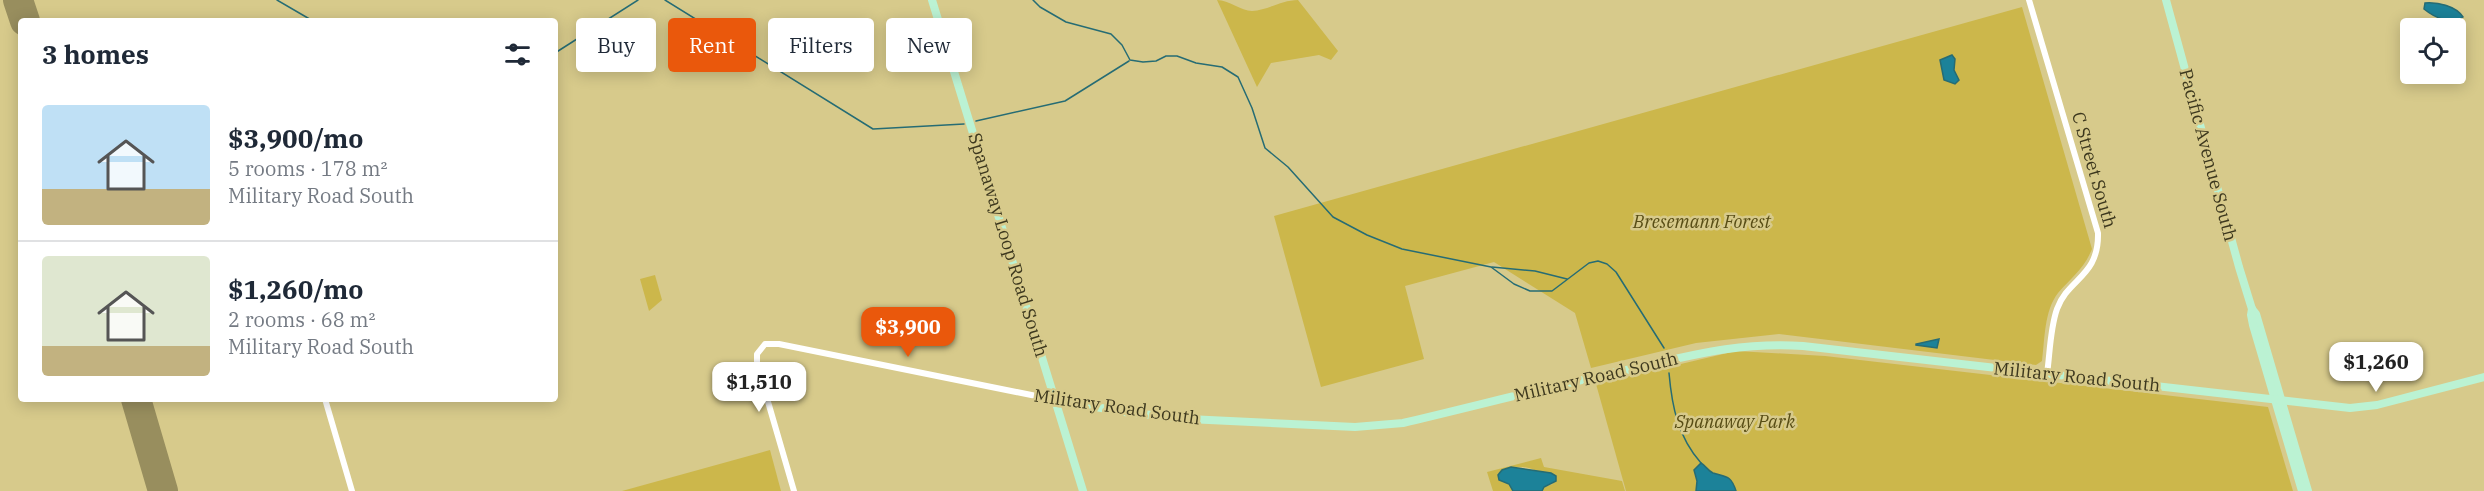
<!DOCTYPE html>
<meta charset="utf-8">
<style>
body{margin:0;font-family:"IBM Plex Serif",serif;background:#f6f6f7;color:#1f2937;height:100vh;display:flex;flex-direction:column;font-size:22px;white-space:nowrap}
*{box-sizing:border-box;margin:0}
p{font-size:20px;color:#747a83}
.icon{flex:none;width:33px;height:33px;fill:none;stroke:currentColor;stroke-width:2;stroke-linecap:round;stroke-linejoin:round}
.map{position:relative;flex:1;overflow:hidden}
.panel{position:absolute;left:18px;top:18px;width:540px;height:384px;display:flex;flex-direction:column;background:#fff;border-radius:6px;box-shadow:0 3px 15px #0003}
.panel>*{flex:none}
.banner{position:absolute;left:576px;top:18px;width:570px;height:54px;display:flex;gap:12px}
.controls{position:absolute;left:2400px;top:18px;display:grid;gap:12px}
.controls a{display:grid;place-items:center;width:66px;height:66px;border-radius:6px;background:#fff;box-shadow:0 3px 15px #0003;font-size:30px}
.price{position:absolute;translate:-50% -51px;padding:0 14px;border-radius:12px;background:#fff;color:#222;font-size:20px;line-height:39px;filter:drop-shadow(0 2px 3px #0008)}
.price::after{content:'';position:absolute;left:50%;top:36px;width:18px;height:14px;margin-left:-9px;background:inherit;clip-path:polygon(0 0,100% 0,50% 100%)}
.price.selected{background:#ea580c;color:#fff}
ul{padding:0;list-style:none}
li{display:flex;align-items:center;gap:18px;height:150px;padding:0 24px}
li+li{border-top:2px solid #e0e1e3}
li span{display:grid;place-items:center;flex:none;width:168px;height:120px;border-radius:6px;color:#555}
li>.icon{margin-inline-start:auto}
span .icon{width:72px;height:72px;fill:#fffc;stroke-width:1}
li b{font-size:26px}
h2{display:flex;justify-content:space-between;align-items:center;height:72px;padding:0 24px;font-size:26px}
.tag{padding:0 21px;border-radius:6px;background:#fff;box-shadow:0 3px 15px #0003;font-size:21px;line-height:54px}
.tag.selected{background:#ea580c;color:#fff}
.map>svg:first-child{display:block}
.green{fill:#ccb74b}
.water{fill:#1c8299;stroke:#266c74;stroke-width:1.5}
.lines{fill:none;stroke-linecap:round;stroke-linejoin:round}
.stream{stroke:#266c74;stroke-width:1.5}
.runway{stroke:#988e5e;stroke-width:30}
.minor{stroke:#fff;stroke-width:6}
.major{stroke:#bbf2d3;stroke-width:8}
.labels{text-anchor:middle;stroke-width:5;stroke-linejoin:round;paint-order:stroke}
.street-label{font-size:18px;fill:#3d381e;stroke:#d7ca8b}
.park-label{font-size:18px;font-style:italic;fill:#584d15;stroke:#d7ca8b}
</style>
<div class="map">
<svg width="2484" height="491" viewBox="0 0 2484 491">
<rect width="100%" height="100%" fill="#d7ca8b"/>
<g class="green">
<path d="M 1217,0 C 1229,0 1241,11 1252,11 C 1268,10 1282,0 1298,0 L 1338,51 L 1331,60 L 1319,55 L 1271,63 L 1257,87 Z"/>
<path d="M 2022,7 L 2092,249 C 2084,269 2071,278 2058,293 C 2044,311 2045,339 2042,361 L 2036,365 L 1779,334 L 1696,343 L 1591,368 L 1575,313 L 1494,262 L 1405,286 L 1424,359 L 1321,387 L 1274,216 Z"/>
<polygon points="655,275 662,300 649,311 640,279"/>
<polygon points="1736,351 1825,356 2268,407 2293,491 1626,491 1596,384"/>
<polygon points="770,450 781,491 622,491"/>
<path d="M 1541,458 L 1544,467 L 1622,481 L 1625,491 L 1542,491 L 1544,487 L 1553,484 C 1536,468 1526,463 1502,470 L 1499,480 L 1509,484 L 1513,491 L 1493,491 L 1487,472 Z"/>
</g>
<g class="water">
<path d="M 2425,3 C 2438,2 2456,6 2463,17 C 2451,25 2435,18 2424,9 Z"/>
<polygon points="1952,55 1955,59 1954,70 1959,80 1955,84 1944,80 1940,60"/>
<polygon points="1939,339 1937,348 1916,345 1916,344"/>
<path d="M 1701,463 C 1706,466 1708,471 1713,473 C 1726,477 1731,475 1736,491 L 1696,491 L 1697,481 L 1694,470 Z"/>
<polygon points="1511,467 1551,473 1556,476 1556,481 1544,487 1542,491 1513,491 1509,484 1499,480 1498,475 1502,470"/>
</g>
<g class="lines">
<g class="stream">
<polyline points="277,0 313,21"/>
<polyline points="665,0 873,129 964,124"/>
<polyline points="1033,0 1040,7 1066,22 1111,34 1122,45 1130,60 1143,62 1156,61 1166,56 1177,56 1196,63 1222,67 1238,77 1252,108 1265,148 1288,167 1333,217 1367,235 1402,249 1491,267 1514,284 1530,291 1552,291 1589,263 1598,261 1607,264 1616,272 1664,348"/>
<polyline points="555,53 638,0"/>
<polyline points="976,121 1065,101 1129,61"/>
<polyline points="1492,267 1535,271 1567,279"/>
<path d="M 1669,373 C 1672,407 1678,437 1701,463"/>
</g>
<g class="runway">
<polyline points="18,0 25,21"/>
<polyline points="136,399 163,491"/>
</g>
<g class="minor">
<path d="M 2029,0 L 2098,233 C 2099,277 2068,278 2057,309 C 2050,329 2050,353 2047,374"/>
<polyline points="325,399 352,491"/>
<polyline points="794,491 757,364 757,354 765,344 779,344 1056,400"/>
</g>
<g class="major">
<polyline points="932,0 1083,491"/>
<polyline points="2166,0 2239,267 2252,309 2256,314 2308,491"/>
<polyline points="2252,309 2251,315 2253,325 2302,491"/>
<path d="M 1056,400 L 1124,412 L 1188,419 L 1355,427 L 1403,423 C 1479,405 1555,385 1631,369 C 1693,355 1739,342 1803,346 L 2350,408 L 2377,405 L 2484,377"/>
</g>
</g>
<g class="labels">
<g class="street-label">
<text transform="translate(2208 155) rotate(75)" y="6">Pacific Avenue South</text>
<text transform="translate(2094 170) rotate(74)" y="6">C Street South</text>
<text transform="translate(1008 245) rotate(73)" y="6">Spanaway Loop Road South</text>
<text transform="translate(1596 377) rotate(-13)" y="6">Military Road South</text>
<text transform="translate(2077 377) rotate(6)" y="6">Military Road South</text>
<text transform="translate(1117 407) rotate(8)" y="6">Military Road South</text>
</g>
<g class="park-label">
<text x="1702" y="228">Bresemann Forest</text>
<text x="1735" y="428">Spanaway Park</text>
</g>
</g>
</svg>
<div class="controls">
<a><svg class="icon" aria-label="locate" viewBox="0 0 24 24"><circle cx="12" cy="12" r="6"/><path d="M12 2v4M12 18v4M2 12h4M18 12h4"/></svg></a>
</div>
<b class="price selected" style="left:908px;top:358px">$3,900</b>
<b class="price" style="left:2376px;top:393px">$1,260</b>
<b class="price" style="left:759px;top:413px">$1,510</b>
<div class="banner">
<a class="tag">Buy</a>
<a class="tag selected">Rent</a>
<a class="tag">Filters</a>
<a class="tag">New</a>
</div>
<section class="panel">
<h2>3 homes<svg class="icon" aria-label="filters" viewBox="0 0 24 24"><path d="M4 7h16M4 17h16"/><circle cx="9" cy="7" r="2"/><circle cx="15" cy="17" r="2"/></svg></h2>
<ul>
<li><span style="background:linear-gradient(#bfe0f5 70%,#c2b280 0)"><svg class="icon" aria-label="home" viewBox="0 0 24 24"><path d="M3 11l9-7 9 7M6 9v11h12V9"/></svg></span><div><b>$3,900/mo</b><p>5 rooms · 178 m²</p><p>Military Road South</p></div></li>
<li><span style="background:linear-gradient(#dfe7d0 75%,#c2b280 0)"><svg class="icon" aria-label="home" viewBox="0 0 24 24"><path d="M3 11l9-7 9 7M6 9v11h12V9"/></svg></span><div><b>$1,260/mo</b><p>2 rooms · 68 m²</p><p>Military Road South</p></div></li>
</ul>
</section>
</div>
